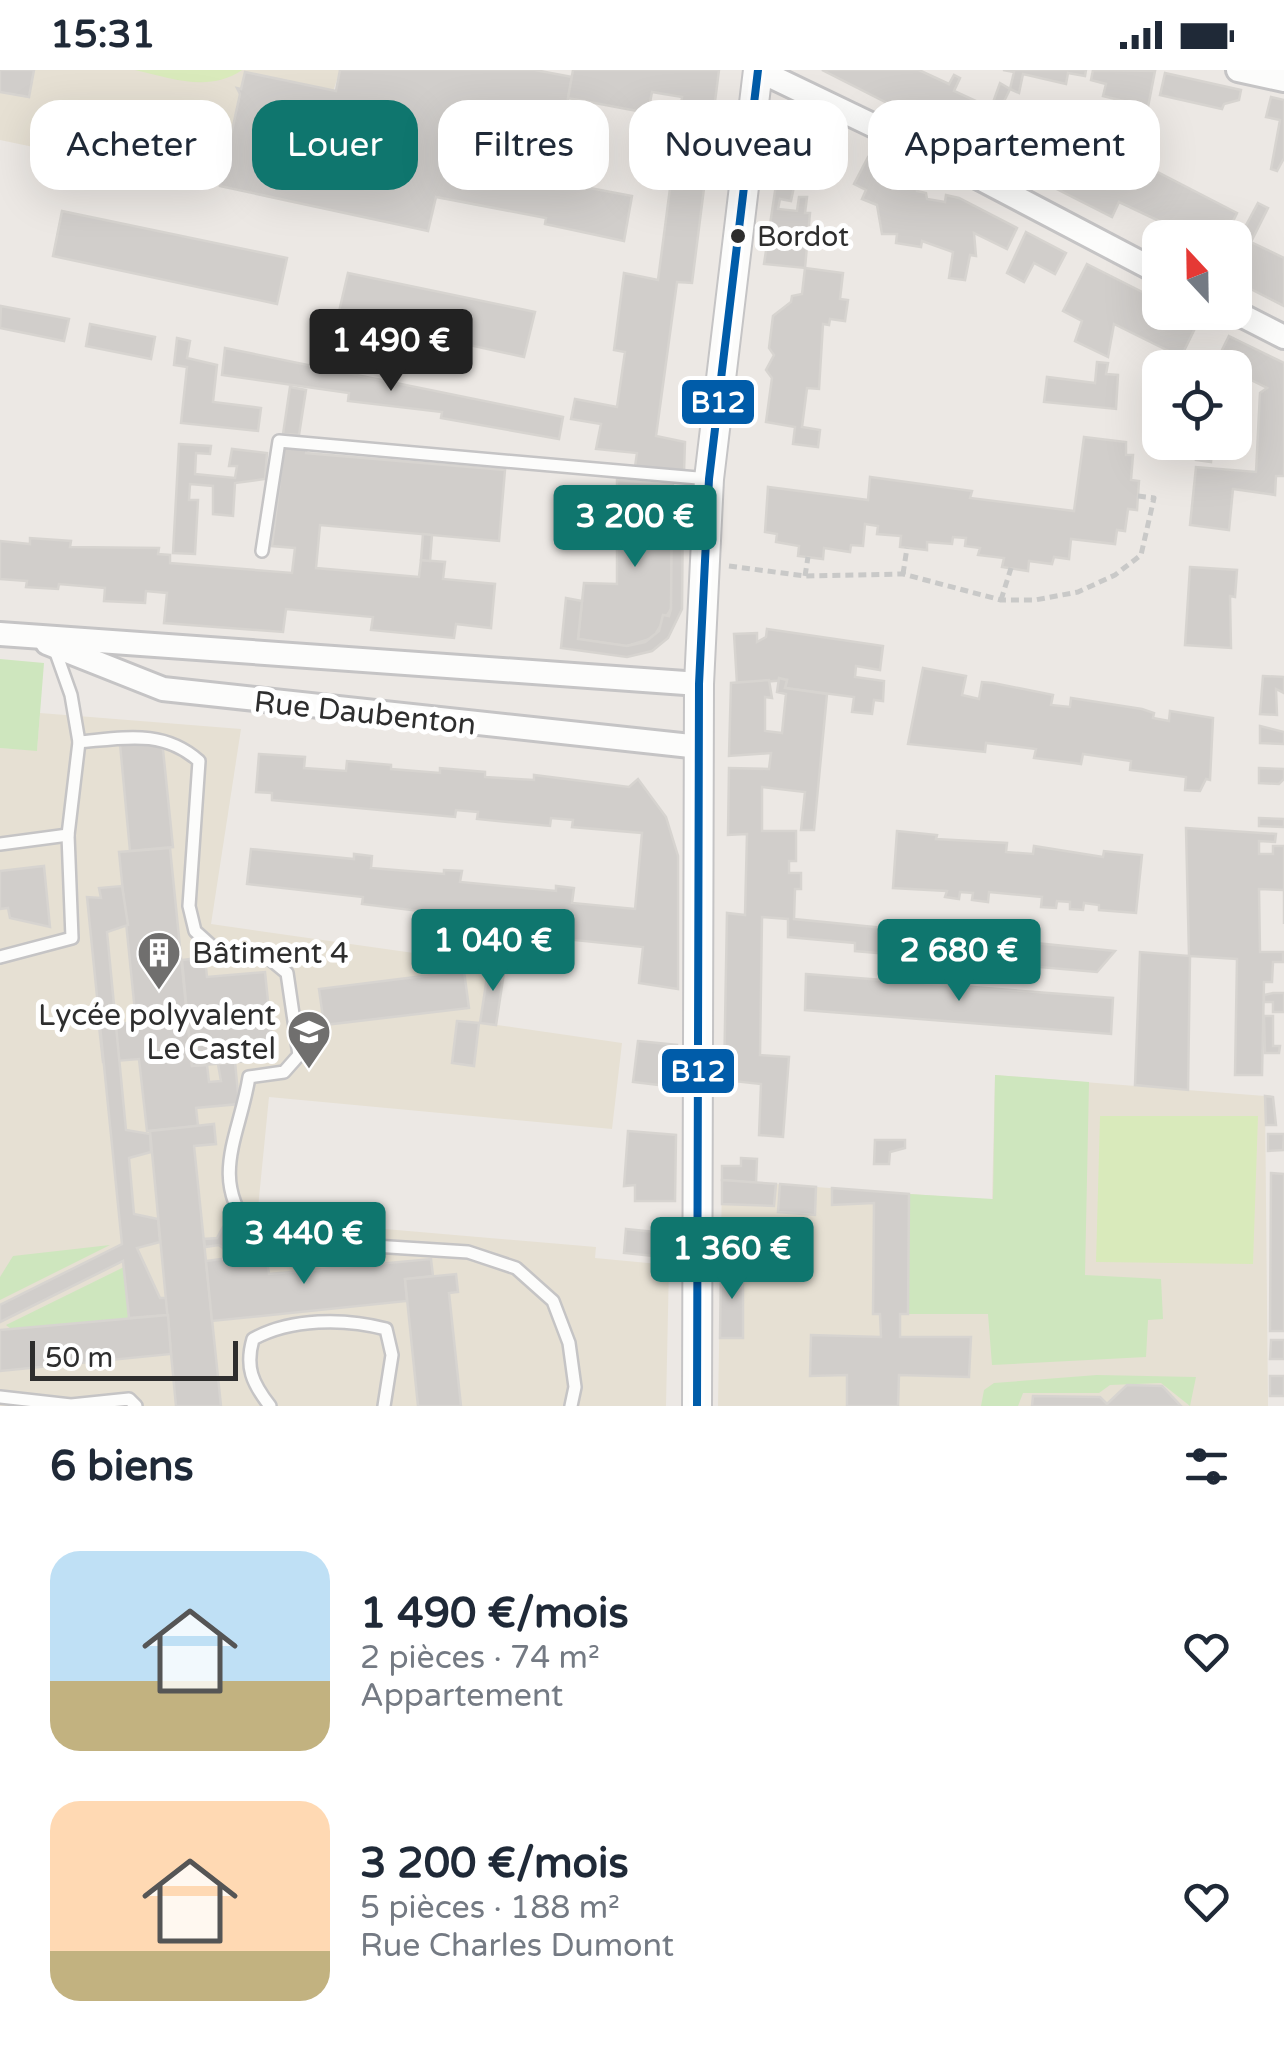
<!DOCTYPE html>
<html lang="fr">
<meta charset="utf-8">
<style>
body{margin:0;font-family:"Varela Round",sans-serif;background:#f6f6f7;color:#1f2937;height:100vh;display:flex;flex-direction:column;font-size:38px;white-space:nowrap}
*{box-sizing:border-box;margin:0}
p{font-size:32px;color:#747a83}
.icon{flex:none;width:55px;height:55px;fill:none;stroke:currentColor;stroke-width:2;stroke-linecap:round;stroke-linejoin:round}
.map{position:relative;height:1336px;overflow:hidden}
.details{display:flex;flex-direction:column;background:#fff;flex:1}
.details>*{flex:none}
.top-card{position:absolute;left:30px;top:30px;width:1225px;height:90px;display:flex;gap:20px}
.needle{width:65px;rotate:338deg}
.fabs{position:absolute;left:1142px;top:150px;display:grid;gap:20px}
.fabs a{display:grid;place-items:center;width:110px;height:110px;border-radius:20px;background:#fff;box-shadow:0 10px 40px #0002;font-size:50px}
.scale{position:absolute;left:30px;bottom:25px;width:208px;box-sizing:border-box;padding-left:10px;border:5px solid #2e2e2e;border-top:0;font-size:28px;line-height:35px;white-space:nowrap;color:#2e2e2e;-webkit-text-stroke:8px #fff;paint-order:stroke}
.price{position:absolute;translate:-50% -85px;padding:0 22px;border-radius:10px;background:#0f766e;color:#fff;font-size:32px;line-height:65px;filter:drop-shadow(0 2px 5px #0008)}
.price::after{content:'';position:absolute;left:50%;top:60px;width:30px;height:22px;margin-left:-15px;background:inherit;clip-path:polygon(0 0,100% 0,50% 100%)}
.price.active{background:#222;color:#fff}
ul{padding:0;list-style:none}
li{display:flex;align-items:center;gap:30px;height:250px;padding:0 50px}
li span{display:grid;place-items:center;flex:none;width:280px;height:200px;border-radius:30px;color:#555}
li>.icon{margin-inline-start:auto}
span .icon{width:120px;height:120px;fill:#fffc;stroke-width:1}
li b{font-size:42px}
h2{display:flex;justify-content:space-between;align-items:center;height:120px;padding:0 50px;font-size:42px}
.pill{padding:0 35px;border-radius:30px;background:#fff;box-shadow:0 10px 40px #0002;font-size:35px;line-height:90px}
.pill.active{background:#0f766e;color:#fff}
.status{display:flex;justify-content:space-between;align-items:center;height:70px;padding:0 50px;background:#fff;direction:ltr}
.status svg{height:28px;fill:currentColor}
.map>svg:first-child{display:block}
.education{fill:#e6e0d3}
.green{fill:#cee6be}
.pitch{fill:#d9eabb}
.building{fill:#d1cecb;stroke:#d7d4d0;stroke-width:2.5}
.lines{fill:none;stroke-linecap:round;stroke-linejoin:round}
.service-casing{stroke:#c5c4c5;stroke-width:16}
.minor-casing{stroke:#c5c4c5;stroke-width:28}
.tertiary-casing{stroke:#c5c4c5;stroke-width:32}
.path{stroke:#c9c9c8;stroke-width:5;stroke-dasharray:8 5;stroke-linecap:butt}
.service{stroke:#fcfcfb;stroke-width:11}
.minor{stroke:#fcfcfb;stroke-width:22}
.tertiary{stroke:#fcfcfb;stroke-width:28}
.bus-1-casing{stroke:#fff;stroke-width:15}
.bus-1{stroke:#005ca9;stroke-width:8}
.bus-dot{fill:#2e2e2e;stroke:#fff;stroke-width:4}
.labels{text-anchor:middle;stroke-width:10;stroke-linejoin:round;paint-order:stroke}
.bus-label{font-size:28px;fill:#2e2e2e;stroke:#fff;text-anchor:start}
.street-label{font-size:30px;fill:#2e2e2e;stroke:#fff}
.poi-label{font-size:30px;fill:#2e2e2e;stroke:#fff;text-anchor:start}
.line-badge{stroke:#fff;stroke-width:4}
.badge-label{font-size:28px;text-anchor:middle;font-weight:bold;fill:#fff}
</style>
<div class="status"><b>15:31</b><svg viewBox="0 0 49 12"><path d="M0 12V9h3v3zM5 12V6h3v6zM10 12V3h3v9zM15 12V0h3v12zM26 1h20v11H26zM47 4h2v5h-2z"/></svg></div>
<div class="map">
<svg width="1284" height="1336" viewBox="0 0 1284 1336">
<rect width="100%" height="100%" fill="#ece8e4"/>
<g class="education">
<polygon points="0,0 340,0 333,22 245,2 241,19 237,19 240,24 220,116 0,70"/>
<polygon points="40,643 241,659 211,854 505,896 497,955 622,973 612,1059 269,1027 257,1148 596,1177 595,1188 669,1195 666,1336 0,1336 0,678 37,680"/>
<polygon points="995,1005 1265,1026 1268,1336 718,1336 722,1110 992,1130"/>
</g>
<g class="green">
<polygon points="0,589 44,593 37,681 0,678"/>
<polygon points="995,1005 1089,1012 1085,1205 1161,1209 1163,1249 1148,1250 1146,1287 992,1295 988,1244 908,1244 909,1124 993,1129"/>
<polygon points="110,1175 0,1230 0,1207 13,1186"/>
<polygon points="124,1197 129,1248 11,1259 6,1255"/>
<polygon points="1097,1305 1196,1307 1190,1336 1161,1313 1110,1315 1099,1323 1023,1323 1018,1336 981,1336 984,1320 994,1313"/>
</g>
<g class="pitch">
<path d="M 135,0 L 242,0 C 209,23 171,8 135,0 Z"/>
<polygon points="1100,1046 1258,1046 1253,1194 1096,1192"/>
</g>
<g class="building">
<polygon points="0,0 34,0 29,27 0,22"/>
<polygon points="340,0 535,0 572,7 553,111 632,126 624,171 545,154 546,148 436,127 428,161 220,116 240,24 237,18 241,19 245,2 336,21"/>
<polygon points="573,0 719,0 692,213 677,212 656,366 685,372 684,402 635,397 637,383 596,379 601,354 571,349 575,329 617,337 625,282 614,280 624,203 658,210 682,27 652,22 648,43 568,28"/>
<polygon points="822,0 919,0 949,14 954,5 960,8 954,21 991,38 1000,13 1010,19 996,48 1039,70 1048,53 1055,56 1049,69 1070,79 1075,70 1086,74 1079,88 1110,103 1113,97 1119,99 1116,106 1126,111 1136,91 1237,143 1225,168 1195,168 1119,132 1112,147"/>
<polygon points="1003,0 1086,0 1085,6 1068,3 1066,14 1023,4 1019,23 1010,19 1014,2"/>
<polygon points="1093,0 1155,1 1148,37 1103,26 1106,14 1091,10"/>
<polygon points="1165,3 1241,20 1239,30 1224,34 1222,39 1160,25"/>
<polygon points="1271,27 1284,30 1284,88 1277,101 1271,99 1280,50 1266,47"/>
<polygon points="806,51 822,59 818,72 809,71 807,84 801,83 791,131 780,129 778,139 797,141 799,127 807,127 805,143 810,143 805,198 764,194 784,62"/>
<polygon points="1125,52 1152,63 1140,86 1116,75"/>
<polygon points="868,87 913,105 917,121 926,123 927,129 945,132 946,125 959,128 1017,158 1007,179 974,163 976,186 970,185 965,210 949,208 953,182 922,171 921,177 896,173 897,164 882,164 877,135 862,129 866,120 854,114"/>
<polygon points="1258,133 1268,138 1251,172 1284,188 1284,236 1235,211 1235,176"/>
<polygon points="62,141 287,188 277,234 53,186"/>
<polygon points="1026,162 1066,183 1055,204 1034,193 1024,212 1007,203"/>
<polygon points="1087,194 1160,231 1160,242 1183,242 1199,250 1181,287 1114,254 1108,287 1075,271 1082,251 1063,241"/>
<polygon points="805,198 843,203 840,229 848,230 845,251 830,249 829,255 823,254 819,319 807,318 802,357 820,360 818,377 793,374 795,357 766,352 772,308 766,300 774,285 769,278 773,246 791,232 792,226 802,224"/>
<polygon points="348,203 535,242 524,287 338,246"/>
<polygon points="1,236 69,249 64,271 0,258"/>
<polygon points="90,254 155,267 151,289 86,276"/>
<polygon points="1229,266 1284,293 1284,406 1276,406 1275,425 1233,419 1229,460 1190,455 1196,397 1256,402 1260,323 1267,318 1235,302 1235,298 1216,292"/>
<polygon points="177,268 190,271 187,288 217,295 213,332 261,338 258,361 181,353 187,297 174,295"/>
<polygon points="225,278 563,347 559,369 441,348 442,342 348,331 349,323 222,305"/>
<polygon points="1097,292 1108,293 1106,304 1118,305 1116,339 1044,332 1047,307 1095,313"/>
<polygon points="1235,315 1248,322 1242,335 1235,332"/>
<polygon points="290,317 306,320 299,365 283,364"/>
<polygon points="1084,367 1126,372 1126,385 1133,385 1131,410 1139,411 1137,440 1128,439 1125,461 1117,460 1115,474 1071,469 1069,489 1054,487 1052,494 1029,491 1028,501 1002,497 1004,488 978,485 980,478 965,476 966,468 953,467 952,474 927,472 927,480 900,477 901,466 877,464 878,456 865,454 863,476 851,475 850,482 824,478 823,489 798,486 799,476 776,472 777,464 765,462 768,417 868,430 870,407 972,421 970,428 1074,441"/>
<polygon points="1198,372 1213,372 1211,392 1196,390"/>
<polygon points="179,374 211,376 210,384 196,383 195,404 235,408 237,396 229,396 232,379 267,383 265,409 235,413 233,446 213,444 213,416 190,414 189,430 198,430 195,484 173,483"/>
<polygon points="284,377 307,377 306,383 505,400 499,471 320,455 316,498 419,507 421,490 445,492 443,509 495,514 491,558 456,554 454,568 371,560 373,547 286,539 283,562 164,553 167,523 146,521 145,533 104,531 105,518 59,514 58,519 26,517 27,511 0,509 0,471 30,474 30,468 71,471 70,477 159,478 158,484 170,485 170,493 292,503 295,478 272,476"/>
<polygon points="617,410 673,415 671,539 653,568 627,576 578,569 584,513 617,514"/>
<polygon points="672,427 683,427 682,539 668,568 652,581 627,587 561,578 566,528 582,531 578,569 627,576 645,572 659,561 663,545 669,546 671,539"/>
<polygon points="423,464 432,465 430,491 421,490"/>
<polygon points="1190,497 1237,500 1235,527 1230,526 1231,578 1185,575"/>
<polygon points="767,559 883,576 880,600 856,596 855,607 884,611 883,631 874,630 872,644 852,642 854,627 785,618 787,610 737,614 734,564 757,563 757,572 766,567"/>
<polygon points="923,598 966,606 962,625 979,629 982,612 993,613 1053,625 1051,635 1070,637 1071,628 1142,639 1154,643 1153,648 1169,651 1170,641 1213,648 1210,710 1206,709 1200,721 1185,720 1186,707 1130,700 1131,691 1083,684 1081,694 1074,693 1034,688 1036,679 986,673 985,682 908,674"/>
<polygon points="1263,606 1284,607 1284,623 1276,619 1277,645 1260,644"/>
<polygon points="779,608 787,610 785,618 827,624 814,760 801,760 805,722 762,717 762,761 796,761 796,791 789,791 789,803 801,803 801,819 795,819 794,849 1115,881 1097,902 855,881 855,873 788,867 788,849 762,847 760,985 789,987 783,1067 759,1065 761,1014 724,1010 727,843 745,845 747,764 728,765 729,698 769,699 771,683 729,686 731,613 769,610 772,628 765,627 765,661 782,663 786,624 777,622"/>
<polygon points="1260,656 1284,662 1284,674 1260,673"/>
<polygon points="162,670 173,777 130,781 120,674"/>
<polygon points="259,684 305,687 304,698 346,701 347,691 391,695 391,699 440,703 440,698 485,702 485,707 534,710 534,705 629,717 638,709 666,747 678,786 678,919 639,913 643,877 564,869 565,859 362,834 363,827 247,814 251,779 354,789 354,784 372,786 371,798 444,804 444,800 462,801 460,812 556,821 556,816 574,818 572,833 635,839 642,763 572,757 573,750 551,748 550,756 477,749 478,742 456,740 455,747 272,730 272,723 256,722"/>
<polygon points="1259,698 1284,699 1284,709 1279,714 1259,713"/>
<polygon points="1259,748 1284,749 1284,757 1259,756"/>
<polygon points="1186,758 1276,764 1275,772 1259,771 1259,784 1273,784 1273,776 1284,776 1284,854 1284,820 1259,819 1260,882 1283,882 1283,892 1273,892 1272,912 1264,912 1262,1005 1235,1005 1237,889 1190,886 1188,1020 1135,1015 1140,882 1189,886"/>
<polygon points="897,761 937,765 936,769 1007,773 1006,782 1033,784 1034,776 1103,787 1104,781 1142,785 1136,843 1099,840 1099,835 1084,833 1083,840 1070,839 1070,832 1057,831 1056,838 1041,837 1042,827 989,822 988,832 972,830 973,823 960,822 959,829 945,827 947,821 893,818"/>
<polygon points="170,778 192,996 207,995 209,1012 221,1011 218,994 235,992 239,1034 196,1038 198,1056 147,1061 139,989 103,992 99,956 136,952 119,782"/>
<polygon points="44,796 50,857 10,848 8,838 0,839 0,801"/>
<polygon points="122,816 128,855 107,862 126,1060 150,1064 151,1082 129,1088 134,1144 158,1149 160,1172 137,1178 160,1228 166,1228 168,1245 129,1248 123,1191 0,1252 0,1235 122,1174 87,827 101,828 99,818"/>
<polygon points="205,887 207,907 265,902 274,989 192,996 182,890"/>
<polygon points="489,894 505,896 496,955 480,953"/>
<polygon points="464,901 469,938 324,955 319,919"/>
<polygon points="806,904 1113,928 1111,964 805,940"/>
<polygon points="1273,923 1284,923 1284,942 1273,942 1273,932 1264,932 1264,925"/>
<polygon points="1264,946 1273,946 1273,976 1280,976 1279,983 1265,983"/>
<polygon points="457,951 479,953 474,996 452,993"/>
<polygon points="638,971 677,975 676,1017 633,1012"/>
<polygon points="1265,1026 1273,1027 1276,1055 1266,1055"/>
<polygon points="214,1054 216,1074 194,1076 221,1336 176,1336 150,1061"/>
<polygon points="628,1061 676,1065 675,1131 635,1131 635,1115 624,1116"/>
<polygon points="1268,1064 1284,1064 1283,1080 1268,1081"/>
<polygon points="875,1070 905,1070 905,1078 890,1082 889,1094 874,1094"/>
<polygon points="741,1088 757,1089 756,1113 722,1110 722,1096 741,1096"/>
<polygon points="1271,1103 1284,1104 1284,1261 1270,1261"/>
<polygon points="722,1110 776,1114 774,1136 722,1134"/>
<polygon points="780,1114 816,1117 815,1145 778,1142"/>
<polygon points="832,1118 909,1124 908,1244 900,1244 900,1267 971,1267 969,1307 899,1305 898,1336 847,1336 847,1305 810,1306 811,1265 881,1267 880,1244 873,1244 874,1133 832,1135"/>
<polygon points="236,1155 243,1167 241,1178 228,1182 219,1175 205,1177 204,1169 217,1168 223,1157"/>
<polygon points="722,1156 734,1157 734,1186 721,1186"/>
<polygon points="626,1159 674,1164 674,1188 624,1183"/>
<polygon points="266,1183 269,1204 431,1189 433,1206 405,1209 407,1231 212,1251 206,1191"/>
<polygon points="721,1194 743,1195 743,1268 720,1268"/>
<polygon points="456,1204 458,1222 449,1223 461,1336 418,1336 405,1209"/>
<polygon points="168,1245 171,1284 0,1301 0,1260"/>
<polygon points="1271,1270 1284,1270 1284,1289 1270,1289"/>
<rect x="1270" y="1306" width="14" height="20"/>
<polygon points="1127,1315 1162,1316 1181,1336 1032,1336 1033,1326 1100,1327 1107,1334"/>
</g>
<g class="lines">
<defs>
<g id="service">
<polyline points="262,481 279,371 709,409"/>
<path d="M 79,672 C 124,668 163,659 199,691 L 189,836 L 195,861 L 215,879 L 270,889 L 287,903 L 299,985 L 284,1002 L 249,1007 C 240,1065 209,1107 250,1159 L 311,1172 L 468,1182 L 516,1198 L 553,1231 L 569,1273 L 575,1317 L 571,1336"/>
<polyline points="0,774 68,765"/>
<polyline points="0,887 72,868 68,765 79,672 71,625 55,580"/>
<polyline points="0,1327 71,1335 129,1329 136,1336"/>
<path d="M 270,1336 C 252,1313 245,1297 253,1269 C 291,1248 345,1248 386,1259 L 392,1285 L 384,1336"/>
</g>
<g id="minor">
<polyline points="758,0 943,89 1160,203"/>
<polyline points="1238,0 1284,10"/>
<polyline points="1235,242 1284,267"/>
<polyline points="0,564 699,614"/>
<polyline points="47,573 163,619 700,677"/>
</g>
<polyline id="tertiary" points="697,1336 699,614 709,409 758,0"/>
</defs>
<use href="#service" class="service-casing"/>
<use href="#minor" class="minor-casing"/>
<use href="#tertiary" class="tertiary-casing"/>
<g class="path">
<polyline points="729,496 805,506 903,504 1001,530 1035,530 1078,522 1115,505 1141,485 1154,428 1138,426"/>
<polyline points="903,504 907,478"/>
<polyline points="805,506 808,487"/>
<polyline points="1001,530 1011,498"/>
</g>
<use href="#service" class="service"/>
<use href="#minor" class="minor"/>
<use href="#tertiary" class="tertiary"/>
<defs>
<polyline id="bus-1" points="697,1336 699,614 709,409 758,0"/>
</defs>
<use href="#bus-1" class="bus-1-casing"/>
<use href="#bus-1" class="bus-1"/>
</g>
<defs>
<symbol id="building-pin" viewBox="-11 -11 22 30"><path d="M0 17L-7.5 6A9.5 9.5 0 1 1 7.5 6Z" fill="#706f6e" stroke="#fff"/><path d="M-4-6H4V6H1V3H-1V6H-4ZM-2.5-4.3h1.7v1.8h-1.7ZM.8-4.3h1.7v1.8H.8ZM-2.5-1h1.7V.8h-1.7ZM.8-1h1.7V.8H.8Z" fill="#fff"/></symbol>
<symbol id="school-pin" viewBox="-11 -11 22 30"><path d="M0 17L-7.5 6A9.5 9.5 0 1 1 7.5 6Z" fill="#706f6e" stroke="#fff"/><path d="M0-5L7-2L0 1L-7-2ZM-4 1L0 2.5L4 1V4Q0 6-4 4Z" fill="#fff"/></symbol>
</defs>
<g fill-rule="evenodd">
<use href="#building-pin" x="134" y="858" width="50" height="68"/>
<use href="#school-pin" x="284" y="937" width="50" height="68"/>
</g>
<circle class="bus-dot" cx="738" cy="166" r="9"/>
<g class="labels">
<g class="bus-label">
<text x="757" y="176">Bordot</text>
</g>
<g class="street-label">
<text transform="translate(365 643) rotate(6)" y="10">Rue Daubenton</text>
</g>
<g class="poi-label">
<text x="192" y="893">Bâtiment 4</text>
<text x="276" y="955" text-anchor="end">Lycée polyvalent<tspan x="276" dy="34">Le Castel</tspan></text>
</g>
</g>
<g class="line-badge">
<rect x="680" y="308" width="76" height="48" rx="10" fill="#005ca9"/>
<rect x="660" y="977" width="76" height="48" rx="10" fill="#005ca9"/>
</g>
<g class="badge-label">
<text x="718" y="342">B12</text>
<text x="698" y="1011">B12</text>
</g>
</svg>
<div class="fabs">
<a><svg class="needle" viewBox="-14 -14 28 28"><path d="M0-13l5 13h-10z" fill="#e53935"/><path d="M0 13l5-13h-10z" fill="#747a83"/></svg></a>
<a><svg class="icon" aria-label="locate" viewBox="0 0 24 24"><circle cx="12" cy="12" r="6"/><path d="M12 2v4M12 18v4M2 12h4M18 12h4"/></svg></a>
</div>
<div class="scale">50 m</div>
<b class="price active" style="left:391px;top:324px">1 490 €</b>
<b class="price" style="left:635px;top:500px">3 200 €</b>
<b class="price" style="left:493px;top:924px">1 040 €</b>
<b class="price" style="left:959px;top:934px">2 680 €</b>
<b class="price" style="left:304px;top:1217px">3 440 €</b>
<b class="price" style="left:732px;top:1232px">1 360 €</b>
<div class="top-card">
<a class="pill">Acheter</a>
<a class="pill active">Louer</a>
<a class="pill">Filtres</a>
<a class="pill">Nouveau</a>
<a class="pill">Appartement</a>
</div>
</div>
<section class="details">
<h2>6 biens<svg class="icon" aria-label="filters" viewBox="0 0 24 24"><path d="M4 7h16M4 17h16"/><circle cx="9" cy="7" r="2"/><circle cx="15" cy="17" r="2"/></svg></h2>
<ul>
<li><span style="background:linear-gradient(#bfe0f5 65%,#c2b280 0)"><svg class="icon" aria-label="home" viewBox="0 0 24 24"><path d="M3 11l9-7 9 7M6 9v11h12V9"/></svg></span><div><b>1 490 €/mois</b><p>2 pièces · 74 m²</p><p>Appartement</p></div><svg class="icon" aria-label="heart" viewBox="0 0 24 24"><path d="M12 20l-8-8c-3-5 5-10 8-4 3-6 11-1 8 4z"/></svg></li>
<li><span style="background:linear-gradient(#ffd9b3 75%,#c2b280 0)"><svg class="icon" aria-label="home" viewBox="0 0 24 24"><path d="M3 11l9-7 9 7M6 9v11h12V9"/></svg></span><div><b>3 200 €/mois</b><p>5 pièces · 188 m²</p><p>Rue Charles Dumont</p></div><svg class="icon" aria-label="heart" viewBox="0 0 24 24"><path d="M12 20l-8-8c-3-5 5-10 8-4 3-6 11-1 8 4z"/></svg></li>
</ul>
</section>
